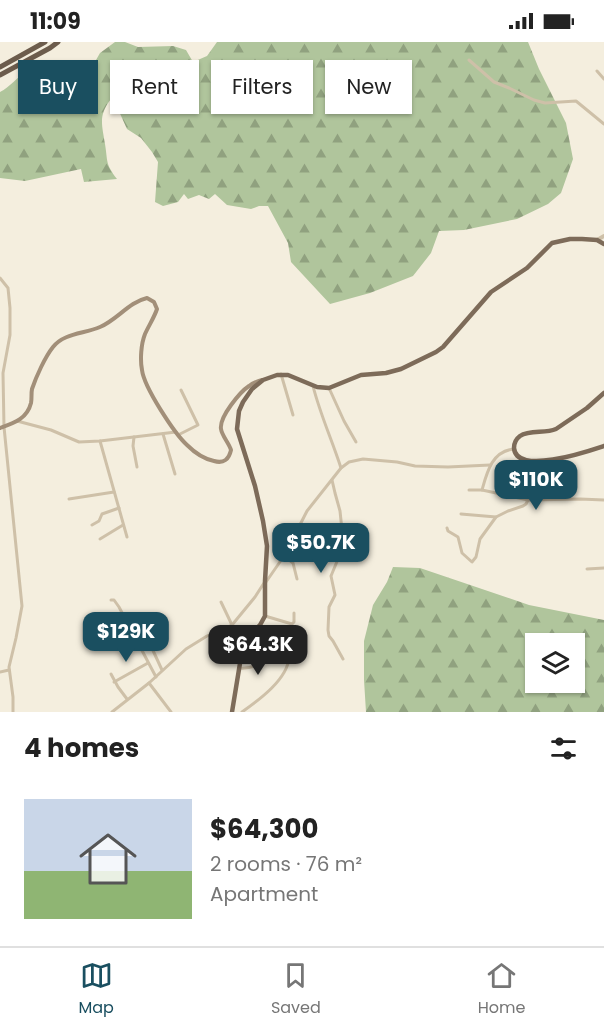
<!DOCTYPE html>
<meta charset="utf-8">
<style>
body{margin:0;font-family:Poppins,sans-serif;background:#f2f2f2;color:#222;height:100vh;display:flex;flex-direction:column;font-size:22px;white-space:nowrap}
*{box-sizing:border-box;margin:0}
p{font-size:20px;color:#767676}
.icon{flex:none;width:33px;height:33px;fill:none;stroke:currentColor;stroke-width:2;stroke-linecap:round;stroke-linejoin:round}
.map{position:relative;height:670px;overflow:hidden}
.sheet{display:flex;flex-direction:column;background:#fff;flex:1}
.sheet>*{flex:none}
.guide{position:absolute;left:18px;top:18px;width:568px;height:54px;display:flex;gap:12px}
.buttons{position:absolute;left:525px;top:591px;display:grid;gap:12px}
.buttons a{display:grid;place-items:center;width:60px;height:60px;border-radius:0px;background:#fff;box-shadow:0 2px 4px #0004;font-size:30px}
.price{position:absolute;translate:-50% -51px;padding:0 14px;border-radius:12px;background:#1a4f60;color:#fff;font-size:20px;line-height:39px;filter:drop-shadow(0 2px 3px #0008)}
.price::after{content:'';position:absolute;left:50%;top:36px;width:18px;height:14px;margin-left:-9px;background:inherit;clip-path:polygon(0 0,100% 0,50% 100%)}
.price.active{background:#222;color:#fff}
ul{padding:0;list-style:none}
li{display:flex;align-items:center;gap:18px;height:150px;padding:0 24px}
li+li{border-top:2px solid #e0e0e0}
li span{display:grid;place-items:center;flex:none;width:168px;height:120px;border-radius:0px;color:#555}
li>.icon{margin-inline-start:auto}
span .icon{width:72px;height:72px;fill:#fffc;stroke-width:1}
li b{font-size:26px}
h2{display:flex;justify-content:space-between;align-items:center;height:72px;padding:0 24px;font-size:26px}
.chip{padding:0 21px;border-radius:0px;background:#fff;box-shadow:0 2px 4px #0004;font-size:21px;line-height:54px}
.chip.active{background:#1a4f60;color:#fff}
.status{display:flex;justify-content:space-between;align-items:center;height:42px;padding:0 30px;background:#fff;direction:ltr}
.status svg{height:16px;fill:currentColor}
.tab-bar{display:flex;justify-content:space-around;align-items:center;height:84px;border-top:2px solid #e0e0e0;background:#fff;font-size:16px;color:#767676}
.tab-bar a{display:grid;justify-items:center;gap:3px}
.tab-bar .active{color:#1a4f60}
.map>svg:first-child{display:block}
.forest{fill:url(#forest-firs);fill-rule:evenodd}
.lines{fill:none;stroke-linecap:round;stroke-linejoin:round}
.minor{stroke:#cec0a8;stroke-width:3}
.tertiary{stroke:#cec0a8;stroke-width:4}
.secondary{stroke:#a28f79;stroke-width:4}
.primary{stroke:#7d6b59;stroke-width:4.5}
.trunk{stroke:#6c5c4c;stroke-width:5}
</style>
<div class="status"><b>11:09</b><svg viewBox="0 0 49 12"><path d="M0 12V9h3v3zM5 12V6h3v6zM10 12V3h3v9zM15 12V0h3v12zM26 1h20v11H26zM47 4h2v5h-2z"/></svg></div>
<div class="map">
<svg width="604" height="670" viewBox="0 0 604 670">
<defs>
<pattern id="forest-firs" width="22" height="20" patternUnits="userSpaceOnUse" patternTransform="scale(1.5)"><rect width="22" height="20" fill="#b0c59c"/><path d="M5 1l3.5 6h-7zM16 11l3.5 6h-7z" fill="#90a17f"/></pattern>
</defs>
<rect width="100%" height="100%" fill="#f4eede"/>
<g class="forest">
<path d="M 115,0 L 125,0 L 138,5 L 173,4 L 186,8 L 193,20 L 207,14 L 217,0 L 528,0 L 539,27 L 566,81 L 573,117 L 561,151 L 548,162 L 517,177 L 464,188 L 439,189 L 431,211 L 413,234 L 370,251 L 330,262 L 291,220 L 288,201 L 268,164 L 259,164 L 251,167 L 227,163 L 215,152 L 209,157 L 199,153 L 188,157 L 184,152 L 178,160 L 163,164 L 155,160 L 158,120 L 152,110 L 141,96 L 127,87 L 117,65 L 111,57 C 98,74 102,82 105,102 C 108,120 105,121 117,137 L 84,140 L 81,127 L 25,139 L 0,136 L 0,50 C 10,45 17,35 27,29 C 39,22 55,22 69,20 L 80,37 L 92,25 L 100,11 Z"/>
<path d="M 393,525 L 420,526 L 529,563 L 604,578 L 604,670 L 366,670 L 364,638 L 364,599 L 373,563 L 387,540 ZM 536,602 L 574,602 L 574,640 L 536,640 Z"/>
</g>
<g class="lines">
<g class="minor">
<polyline points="469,18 494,40 509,46 534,58 545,61 576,59 604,82"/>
<polyline points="597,29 604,37"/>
<polyline points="0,236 8,246 10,266 10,293 3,331 4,385 22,564 16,596 9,625 13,655 13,670"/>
<polyline points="281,332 293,373"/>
<path d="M 313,344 C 320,372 332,398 341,426"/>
<polyline points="329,346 344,379 356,400"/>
<polyline points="17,379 51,388 79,400 100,399 176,390"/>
<polyline points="163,392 175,432"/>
<polyline points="178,393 198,383 181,348"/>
<polyline points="134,395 133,404 137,425"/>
<polyline points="100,399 127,495"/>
<polyline points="332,438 335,451 340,469 342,488 339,506 338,517 331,534 335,553 329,565 328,588 329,594 333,599 343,617"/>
<polyline points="469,448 482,448 528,458 580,457 604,458"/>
<path d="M 482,448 C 487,430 492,409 514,407"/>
<polyline points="69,457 114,450"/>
<polyline points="461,472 496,475 508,469 523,464 526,462 528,458"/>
<polyline points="92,483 99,479 102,472 119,466"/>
<polyline points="447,486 448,489 458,495 462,511 472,520 476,515 480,497 496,475"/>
<polyline points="100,497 123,483"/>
<polyline points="284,514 293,521 297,537"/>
<polyline points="587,527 604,526"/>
<polyline points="266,540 284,514 307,469 341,426 349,420 363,417 397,420 415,424 448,425 490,423"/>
<polyline points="111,558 114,558 119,565 156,635"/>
<polyline points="221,560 232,583"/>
<polyline points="265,574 292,582 294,580 294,571"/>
<polyline points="150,602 162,628"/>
<path d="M 239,626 C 250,627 260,623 269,617"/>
<polyline points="0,630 9,628"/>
<polyline points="111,632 118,645 127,657"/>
<polyline points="114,640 148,621"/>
<polyline points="149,641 171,670"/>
<polyline points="112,670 149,641 186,607 207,594 232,583 255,555 264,541"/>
<path d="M 242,670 C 259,658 288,637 289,615"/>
</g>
<polyline class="tertiary" points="597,198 604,194"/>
<path class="secondary" d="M 0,386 C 14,381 27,377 31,361 C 32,356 31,352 32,347 C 36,335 45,315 53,305 C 64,291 84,292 100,285 C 117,278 129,260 147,256 L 154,260 L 157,267 C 154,276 149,283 145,292 C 141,302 140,318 142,328 C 144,345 174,391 187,403 C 194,410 204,417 214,419 C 224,422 229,417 231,408 C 229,401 222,394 221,387 C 219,375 240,350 249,344 C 253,341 258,339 262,338"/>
<g class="primary">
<path d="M 604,351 L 587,366 L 556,387 C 545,392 530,387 520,394 C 516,397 514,401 514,406 C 516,434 589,409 604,404"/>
<polyline points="232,670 243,603 246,597 260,583 265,574 265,539 267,504 263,479 255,444 237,387 239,369 243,360 252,347 263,338 277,333 288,333 317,345 329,346 361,333 386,331 401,327 436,310 443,305 491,250 527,226 552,201 570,197 582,197 597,198 604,202"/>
</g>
<g class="trunk">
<polyline points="0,25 45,0"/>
<polyline points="0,33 50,6 58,0"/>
</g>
</g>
</svg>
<div class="buttons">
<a><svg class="icon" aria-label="layers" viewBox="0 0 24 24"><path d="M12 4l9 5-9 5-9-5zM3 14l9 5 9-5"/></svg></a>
</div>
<b class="price" style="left:536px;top:469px">$110K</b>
<b class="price" style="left:321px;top:532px">$50.7K</b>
<b class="price" style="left:126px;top:621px">$129K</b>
<b class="price active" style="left:258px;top:634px">$64.3K</b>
<div class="guide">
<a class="chip active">Buy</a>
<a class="chip">Rent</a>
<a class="chip">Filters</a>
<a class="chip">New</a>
</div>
</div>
<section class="sheet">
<h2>4 homes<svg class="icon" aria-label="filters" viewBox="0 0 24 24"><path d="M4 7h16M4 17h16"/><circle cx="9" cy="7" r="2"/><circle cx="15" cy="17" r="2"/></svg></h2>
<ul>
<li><span style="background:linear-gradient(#c9d6e8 60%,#8fb573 0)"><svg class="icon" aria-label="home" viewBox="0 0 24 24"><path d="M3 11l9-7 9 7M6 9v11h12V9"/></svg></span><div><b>$64,300</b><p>2 rooms · 76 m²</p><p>Apartment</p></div></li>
</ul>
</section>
<nav class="tab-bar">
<a class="active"><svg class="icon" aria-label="map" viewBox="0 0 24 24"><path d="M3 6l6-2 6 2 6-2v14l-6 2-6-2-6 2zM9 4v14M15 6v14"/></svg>Map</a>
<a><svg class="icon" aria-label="saved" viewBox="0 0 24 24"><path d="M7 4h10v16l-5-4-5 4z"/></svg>Saved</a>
<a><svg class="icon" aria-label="home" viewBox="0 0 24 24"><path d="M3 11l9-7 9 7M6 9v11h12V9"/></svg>Home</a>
</nav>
